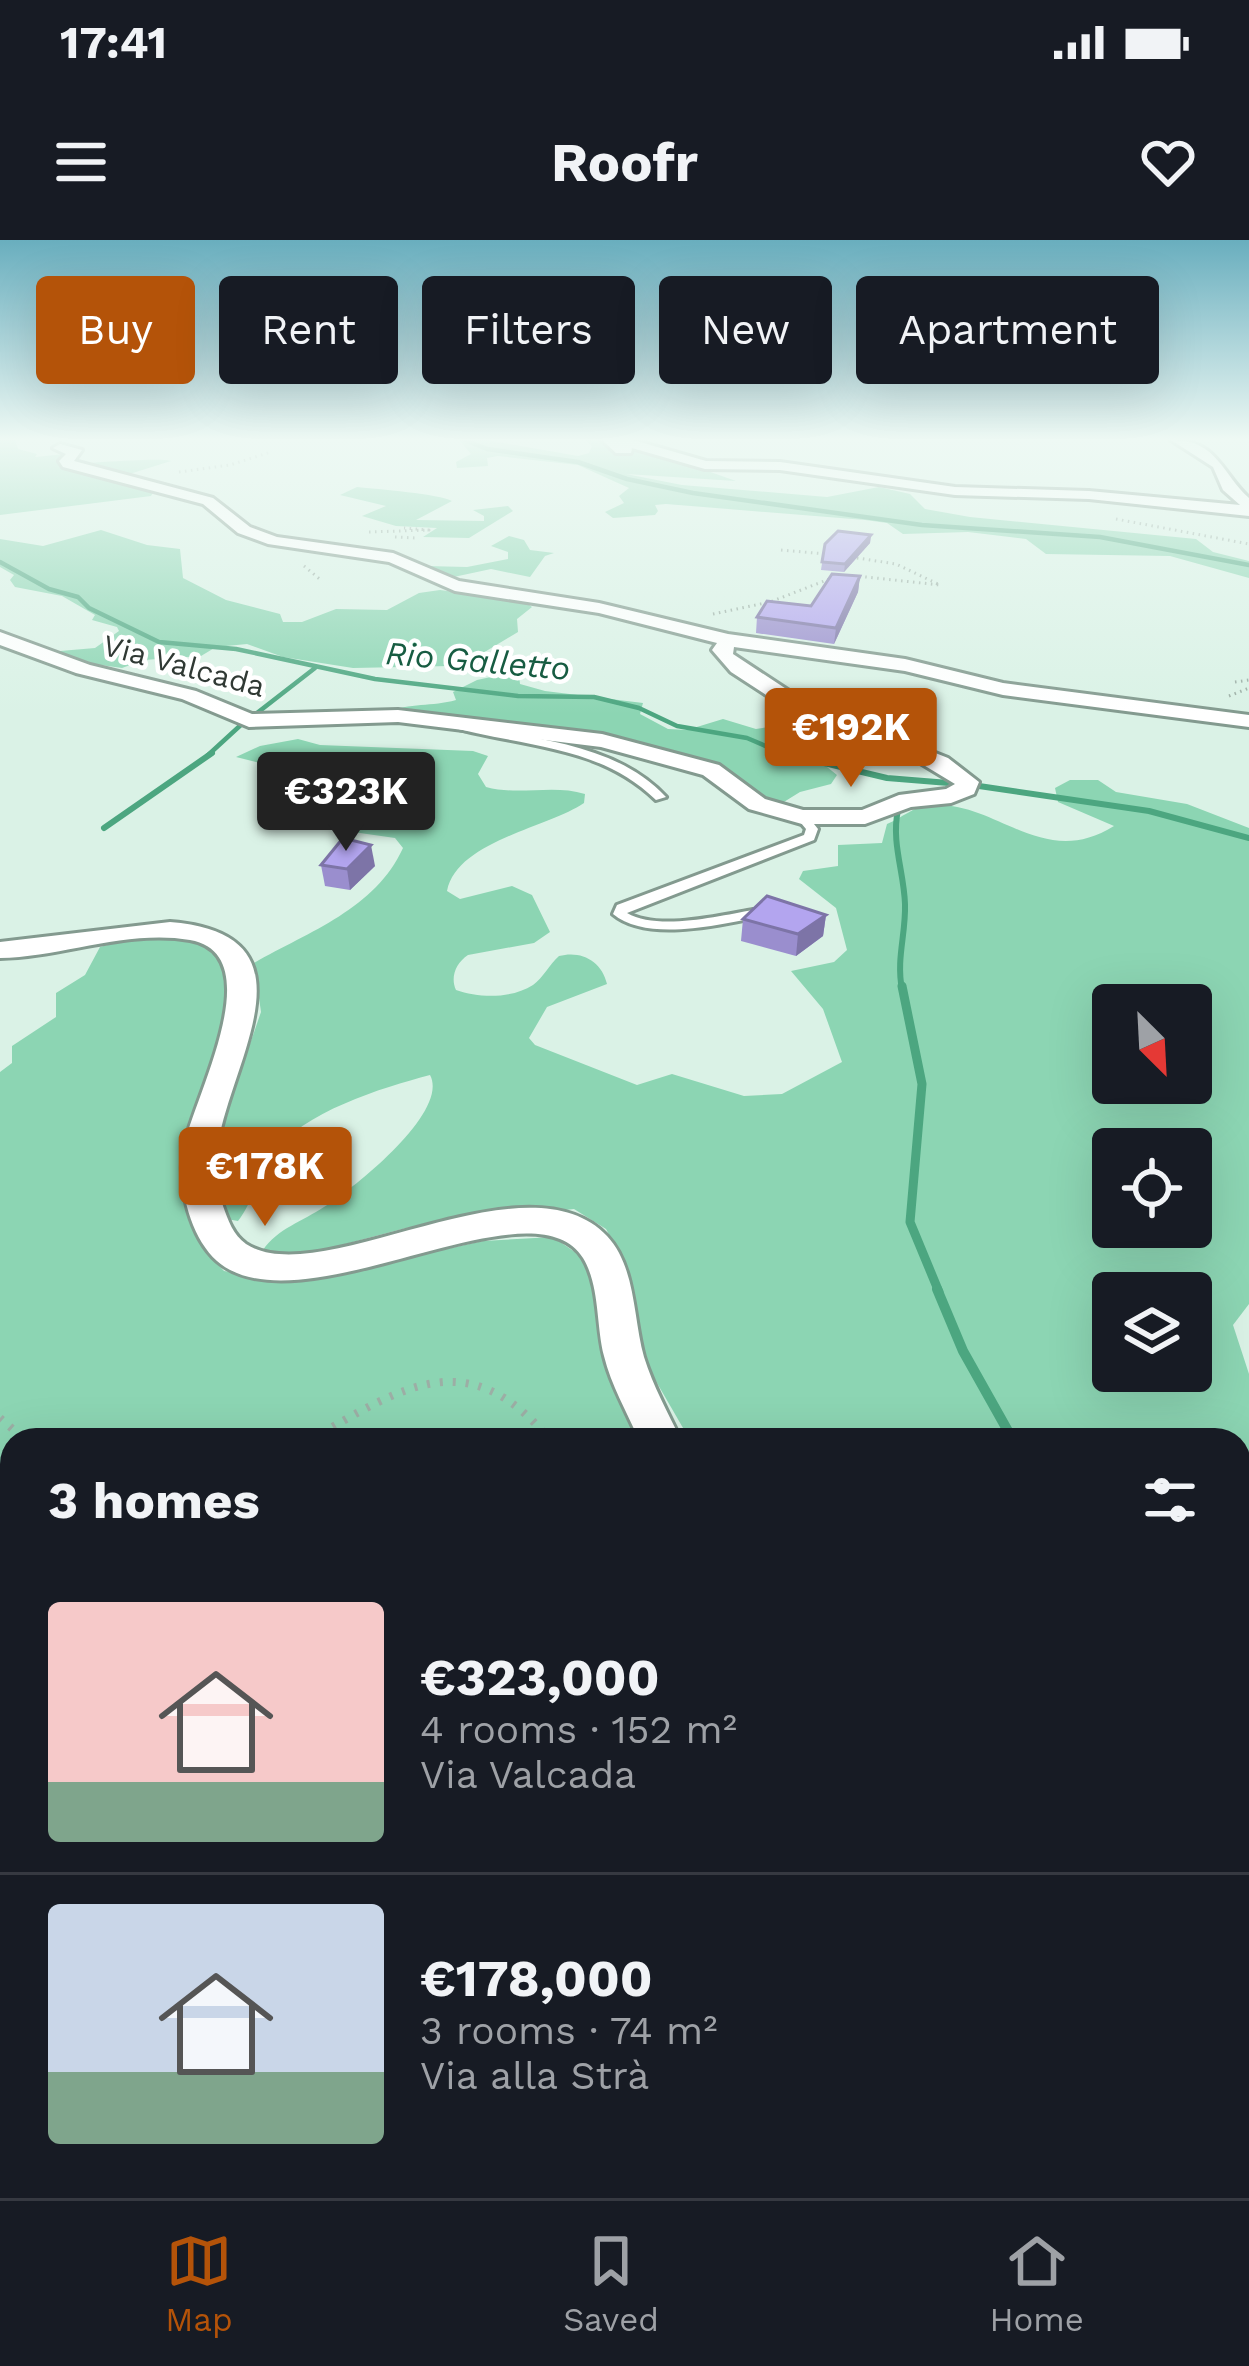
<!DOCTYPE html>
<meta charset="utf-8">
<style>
body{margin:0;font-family:"Work Sans",sans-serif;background:#242831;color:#f1f3f6;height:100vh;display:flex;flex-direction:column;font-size:45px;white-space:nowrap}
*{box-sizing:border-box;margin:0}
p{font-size:39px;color:#9ea1a6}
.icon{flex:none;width:66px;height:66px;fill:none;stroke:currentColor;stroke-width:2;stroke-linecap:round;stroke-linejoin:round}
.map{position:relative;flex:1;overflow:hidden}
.sheet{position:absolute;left:0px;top:1188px;width:1251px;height:771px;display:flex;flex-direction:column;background:#171b24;border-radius:36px 36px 0 0;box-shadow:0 12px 48px #0002}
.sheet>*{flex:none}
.guide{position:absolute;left:36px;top:36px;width:1179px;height:108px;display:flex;gap:24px}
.needle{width:78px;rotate:156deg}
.tools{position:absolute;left:1092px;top:744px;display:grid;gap:24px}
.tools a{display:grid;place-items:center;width:120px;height:120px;border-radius:12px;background:#171b24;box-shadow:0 12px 48px #0002;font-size:60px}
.price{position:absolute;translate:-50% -102px;padding:0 27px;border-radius:12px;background:#b45309;color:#fff;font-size:39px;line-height:78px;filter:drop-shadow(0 3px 6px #0008)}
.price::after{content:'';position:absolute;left:50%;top:72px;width:36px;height:27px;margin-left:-18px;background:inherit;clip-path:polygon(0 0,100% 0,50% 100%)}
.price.selected{background:#222;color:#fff}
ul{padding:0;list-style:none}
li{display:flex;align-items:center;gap:36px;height:300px;padding:0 48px}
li+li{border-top:3px solid #363941}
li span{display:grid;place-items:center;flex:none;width:336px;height:240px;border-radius:12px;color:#555}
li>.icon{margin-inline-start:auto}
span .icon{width:144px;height:144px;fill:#fffc;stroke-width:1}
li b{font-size:51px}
h2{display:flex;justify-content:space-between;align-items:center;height:144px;padding:0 48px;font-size:51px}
.tag{padding:0 42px;border-radius:12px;background:#171b24;box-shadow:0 12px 48px #0002;font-size:42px;line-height:108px}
.tag.selected{background:#b45309;color:#fff}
.status{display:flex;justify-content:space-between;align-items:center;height:84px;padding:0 60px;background:#171b24;direction:ltr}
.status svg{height:33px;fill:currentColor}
header{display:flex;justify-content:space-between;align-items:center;height:156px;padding:0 48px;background:#171b24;font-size:54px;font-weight:700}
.menu{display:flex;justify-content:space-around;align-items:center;height:168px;border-top:3px solid #363941;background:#171b24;font-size:33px;color:#9ea1a6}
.menu a{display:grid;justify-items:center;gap:6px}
.menu .selected{color:#b45309}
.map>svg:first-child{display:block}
.green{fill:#8cd5b3;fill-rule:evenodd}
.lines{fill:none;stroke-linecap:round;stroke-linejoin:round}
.stream-far4{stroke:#4ca680;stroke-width:4.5}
.stream-far3{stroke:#4ca680;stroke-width:6}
.stream-far2{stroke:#4ca680;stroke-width:9}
.stream-far1{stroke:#4ca680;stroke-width:10}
.stream{stroke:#4ca680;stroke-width:14}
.lane-casing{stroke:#839a8f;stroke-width:6}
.street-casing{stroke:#839a8f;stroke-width:6}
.path-far2{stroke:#9caea5;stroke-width:3;stroke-dasharray:1.5 4.5;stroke-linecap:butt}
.path-far1{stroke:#9caea5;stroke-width:8;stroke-dasharray:3 10;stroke-linecap:butt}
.path{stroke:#9caea5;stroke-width:9;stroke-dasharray:4.5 14;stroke-linecap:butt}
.lane{fill:#fff;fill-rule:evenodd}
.street{fill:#fff;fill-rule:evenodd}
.wall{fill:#9a8ece}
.shaded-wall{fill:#7d74a7}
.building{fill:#b3a5ef;stroke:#7d74a7;stroke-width:3}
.labels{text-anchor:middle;stroke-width:9;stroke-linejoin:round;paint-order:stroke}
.far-street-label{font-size:30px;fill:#303934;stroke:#fff}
.far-water-label{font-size:33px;font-style:italic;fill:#175c42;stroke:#fff}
</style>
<div class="status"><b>17:41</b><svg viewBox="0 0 49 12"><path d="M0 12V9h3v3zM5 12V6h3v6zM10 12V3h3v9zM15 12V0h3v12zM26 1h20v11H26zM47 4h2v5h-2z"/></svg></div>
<header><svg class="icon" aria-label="menu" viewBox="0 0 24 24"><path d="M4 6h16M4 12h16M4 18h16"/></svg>Roofr<svg class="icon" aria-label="heart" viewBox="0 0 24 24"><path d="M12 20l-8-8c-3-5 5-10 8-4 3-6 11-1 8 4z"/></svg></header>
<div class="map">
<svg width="1249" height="1958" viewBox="0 0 1249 1958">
<rect width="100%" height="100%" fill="#daf2e6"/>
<g class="green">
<path d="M 0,200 L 15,200 L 18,209 L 37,214 L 35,217 L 75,213 L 59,218 L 63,226 C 77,223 164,217 171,221 L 123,236 L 127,243 L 154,251 L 151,256 L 0,275 Z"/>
<polygon points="459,200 486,200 578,216 589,213 592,206 585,200 657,204 699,228 736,241 626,234 682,245 827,257 879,247 910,254 925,269 970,277 1196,299 1213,312 1249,321 1249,338 1170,316 1046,314 1026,299 968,292 903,294 887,283 865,280 666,264 655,265 658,271 655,275 613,278 605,272 624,263 619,256 629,248 578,225 498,216 487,218 488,226 457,228 456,222 471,214"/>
<path d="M 357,247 C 377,249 440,254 452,261 L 416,280 L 484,281 L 484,276 L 473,270 L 508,266 L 513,271 L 469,298 L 423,297 L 437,288 L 396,286 L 362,276 L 386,266 L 340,255 Z"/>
<polygon points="101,290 147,305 180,309 183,338 226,360 280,374 283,382 302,382 336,369 387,370 419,353 440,350 524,361 532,367 517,379 518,392 463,425 450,426 353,428 283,417 247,404 216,407 201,416 144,420 122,428 65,420 60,411 95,408 119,391 117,387 92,380 95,375 62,356 15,347 10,340 14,335 0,327 0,299 43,306"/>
<polygon points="509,296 524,300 530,310 554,313 545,316 530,337 491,329 449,338 426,326 467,327 508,319 508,312 491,306"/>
<path d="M 509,433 L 519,435 L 520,444 L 545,451 L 643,463 L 640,474 L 668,489 L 687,490 L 723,479 L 756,489 L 776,486 L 837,535 L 831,544 L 800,552 L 779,565 C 757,556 743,538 721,528 L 591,493 L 386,473 C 410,462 432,467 456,460 L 453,452 L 477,440 Z"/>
<path d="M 298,499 L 320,505 L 473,511 L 488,516 L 478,534 L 486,547 C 519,556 553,544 585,554 L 584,563 C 547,588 457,601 447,651 L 460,659 L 512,646 L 532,655 L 550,692 L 534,703 L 468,715 C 456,723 450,737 456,750 C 479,758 511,759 533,745 C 543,738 549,725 559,716 C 581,710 602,721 607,744 L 547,767 L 529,798 L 535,805 L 637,845 L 672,834 L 744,856 L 782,854 L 842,822 L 823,769 L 791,731 L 834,722 L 847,710 L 836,668 L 799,639 L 803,631 L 838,626 L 838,605 L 882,603 L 887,584 C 902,578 914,566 930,565 C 997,560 1042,631 1114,586 L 1058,562 L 1055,548 L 1070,540 L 1098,540 L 1116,552 L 1187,564 L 1249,588 L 1249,1064 L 1233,1085 L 1249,1134 L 1249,1496 L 1239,1497 L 1239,1200 L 690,1200 L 646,1124 L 627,1027 L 606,989 L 574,969 L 406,988 L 292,1018 L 263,1010 C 277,989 303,981 324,967 C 353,949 450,872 430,835 C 381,848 303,872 272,914 C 257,935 254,961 238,981 L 221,978 L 214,927 L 227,870 L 261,772 L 254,723 C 310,691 375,669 403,608 L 395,598 L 339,590 L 299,571 L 364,554 L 379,529 L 308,531 L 298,534 L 292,543 L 281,545 L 267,538 L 264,524 L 236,517 L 260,506 ZM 1113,765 L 1191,765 L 1191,843 L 1113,843 ZM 1113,909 L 1191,909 L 1191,987 L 1113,987 ZM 1113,1053 L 1191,1053 L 1191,1131 L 1113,1131 Z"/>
<polygon points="145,695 186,696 211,707 225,734 225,775 185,951 204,1010 224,1031 278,1040 324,1036 483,1001 553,997 585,1019 602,1074 609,1130 636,1200 12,1200 12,1879 0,1877 0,832 12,823 12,806 56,777 56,753 85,735 100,707"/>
<polygon points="1239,1648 1249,1652 1249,1958 1122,1958 1113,1947 1239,1947"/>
<polygon points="64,1947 1031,1947 1040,1958 70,1958"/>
</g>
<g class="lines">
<g class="stream-far4">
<polyline points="465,200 487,209 578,222 627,239 693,253 922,285 1100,297 1249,325"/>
<polyline points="0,322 49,349 78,357 89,368 159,402 236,409 375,439 518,456 594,457 639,468 677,486 747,498 789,516"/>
<polyline points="252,477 315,428"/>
<polyline points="207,516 243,483"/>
</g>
<g class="stream-far3">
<polyline points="782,513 887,538 961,544"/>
<polyline points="979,546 1149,571 1249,598"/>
<path d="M 898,570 C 891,602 904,632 905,664 C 906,694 896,719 902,749"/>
<polyline points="104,588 212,513"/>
</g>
<polyline class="stream-far2" points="902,746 922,844 910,982 939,1052"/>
<polyline class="stream-far1" points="937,1049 963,1111 1013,1200"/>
<polyline class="stream" points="1230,1947 1233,1958"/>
<defs>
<g id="lane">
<path d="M 448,480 C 521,500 611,498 666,557 L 656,560 C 597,503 519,507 444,485 L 443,483 Z"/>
<path d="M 798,574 L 806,574 L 818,589 L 814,600 L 627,673 C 658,691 719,676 753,670 L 760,674 L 758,677 C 719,685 646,702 613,674 L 617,665 L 804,595 L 806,589 L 796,577 Z"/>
</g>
<g id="street">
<path d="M 602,200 L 633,200 L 706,221 L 780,222 L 955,247 L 1089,251 L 1240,265 L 1223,250 L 1213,227 L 1171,200 C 1217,199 1222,234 1249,258 L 1249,276 L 1089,259 L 955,255 L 780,230 L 705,229 L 632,208 L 631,213 L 616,213 Z"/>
<polygon points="60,204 82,210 74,221 213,258 250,287 277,297 393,313 459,341 599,363 728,394 905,419 1003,443 1249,475 1249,487 1003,455 905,431 734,407 733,414 806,462 948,518 979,542 974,554 951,563 911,567 865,584 802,584 749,569 703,535 601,507 398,482 249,487 182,459 76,433 0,405 0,392 90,425 196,451 252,474 398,470 602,494 719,525 765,559 803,570 862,570 899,555 946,549 955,544 917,521 838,494 791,471 731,432 712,410 717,403 599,373 455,351 389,322 268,304 238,293 203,264 63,227 59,221 66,214 53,208"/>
<path d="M 170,682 C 325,694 227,825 217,911 C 215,929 219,949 223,966 C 228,980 233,995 246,1004 C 321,1053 525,910 607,996 C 636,1027 633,1078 644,1117 C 653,1146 668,1173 681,1200 L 639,1200 C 627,1172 611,1145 604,1116 C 596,1085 600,1046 583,1018 C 531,936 300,1093 217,1021 C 190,997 178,946 183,911 C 190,864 274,715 190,700 C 128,689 62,717 0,718 L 0,702 Z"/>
<polygon points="1044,1947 1114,1947 1118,1958 1048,1958"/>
</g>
</defs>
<use href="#lane" class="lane-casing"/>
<use href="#street" class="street-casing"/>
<g class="path-far2">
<polyline points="179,232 230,225 271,212"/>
<polyline points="1116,279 1249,304"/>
<polyline points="369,292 429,290 404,288"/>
<polyline points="395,297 416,298"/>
<polyline points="781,310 826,314"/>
<polyline points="851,317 896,324 940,345 857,336"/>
<polyline points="304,326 322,341"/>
<polyline points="713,374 770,362 832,338"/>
<polyline points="1235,442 1249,440"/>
<polyline points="1229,456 1249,448"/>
</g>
<g class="path-far1">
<polyline points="0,1178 25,1200"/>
<path d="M 310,1200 C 403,1146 469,1102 550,1200"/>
</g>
<g class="path">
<polyline points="0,1916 12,1923"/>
<polyline points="31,1947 38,1958"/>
</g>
<use href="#lane" class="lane"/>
<use href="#street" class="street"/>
</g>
<g class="wall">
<polygon points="871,295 870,303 844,332 821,330 825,304"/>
<polygon points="860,336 858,352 834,404 756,393 757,377 811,366"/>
<polygon points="321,625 375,626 350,650 325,646"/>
<polygon points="826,675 823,696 796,716 741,701 743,679"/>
</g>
<g class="shaded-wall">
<polygon points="871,295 870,303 844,332 845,324"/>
<polygon points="860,336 858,352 834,404 836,388"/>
<polygon points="371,605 375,626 350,650 347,629"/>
<polygon points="826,675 823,696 796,716 798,694"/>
</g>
<g class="building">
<polygon points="838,291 871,295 845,324 822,322 825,304"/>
<polygon points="832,334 860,336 836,388 757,377 767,361 811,366"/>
<polygon points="343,598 371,605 347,629 321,625"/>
<polygon points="767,656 826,675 798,694 743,679"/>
</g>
<linearGradient id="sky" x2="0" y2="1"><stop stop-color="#69aebe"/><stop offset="0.42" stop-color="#eef9f4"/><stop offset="1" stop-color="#eef9f4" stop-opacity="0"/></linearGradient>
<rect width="1249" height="474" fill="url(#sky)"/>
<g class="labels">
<g class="far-street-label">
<text transform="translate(184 426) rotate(15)" y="10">Via Valcada</text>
</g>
<g class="far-water-label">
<text transform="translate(478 420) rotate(5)" y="12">Rio Galletto</text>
</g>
</g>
</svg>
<div class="tools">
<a><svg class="needle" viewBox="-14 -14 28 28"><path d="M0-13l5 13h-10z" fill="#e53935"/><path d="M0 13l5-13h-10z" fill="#9ea1a6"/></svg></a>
<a><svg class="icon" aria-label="locate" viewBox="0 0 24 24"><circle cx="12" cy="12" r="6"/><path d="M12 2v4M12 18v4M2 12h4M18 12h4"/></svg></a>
<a><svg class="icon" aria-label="layers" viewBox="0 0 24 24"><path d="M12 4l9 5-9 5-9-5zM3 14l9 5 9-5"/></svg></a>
</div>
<b class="price" style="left:851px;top:550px">€192K</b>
<b class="price selected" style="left:346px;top:614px">€323K</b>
<b class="price" style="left:265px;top:989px">€178K</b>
<div class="guide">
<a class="tag selected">Buy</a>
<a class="tag">Rent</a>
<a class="tag">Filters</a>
<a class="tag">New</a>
<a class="tag">Apartment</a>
</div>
<section class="sheet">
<h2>3 homes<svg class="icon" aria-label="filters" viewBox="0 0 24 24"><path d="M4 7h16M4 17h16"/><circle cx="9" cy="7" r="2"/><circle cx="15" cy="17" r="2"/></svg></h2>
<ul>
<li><span style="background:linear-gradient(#f6c9c9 75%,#7fa58c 0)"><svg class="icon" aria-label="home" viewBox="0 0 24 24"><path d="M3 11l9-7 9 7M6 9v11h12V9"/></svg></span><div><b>€323,000</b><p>4 rooms · 152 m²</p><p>Via Valcada</p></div></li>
<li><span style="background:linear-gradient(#c9d6e8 70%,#7fa58c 0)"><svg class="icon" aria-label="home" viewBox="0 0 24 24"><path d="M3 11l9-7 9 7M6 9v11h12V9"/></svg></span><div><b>€178,000</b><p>3 rooms · 74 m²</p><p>Via alla Strà</p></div></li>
</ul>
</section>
</div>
<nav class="menu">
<a class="selected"><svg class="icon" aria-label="map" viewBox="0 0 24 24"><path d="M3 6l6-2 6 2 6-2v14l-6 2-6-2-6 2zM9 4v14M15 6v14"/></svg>Map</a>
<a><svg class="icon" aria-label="saved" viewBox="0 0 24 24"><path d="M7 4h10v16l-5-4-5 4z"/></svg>Saved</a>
<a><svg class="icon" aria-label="home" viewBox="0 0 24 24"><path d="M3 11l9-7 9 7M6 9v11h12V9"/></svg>Home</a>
</nav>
